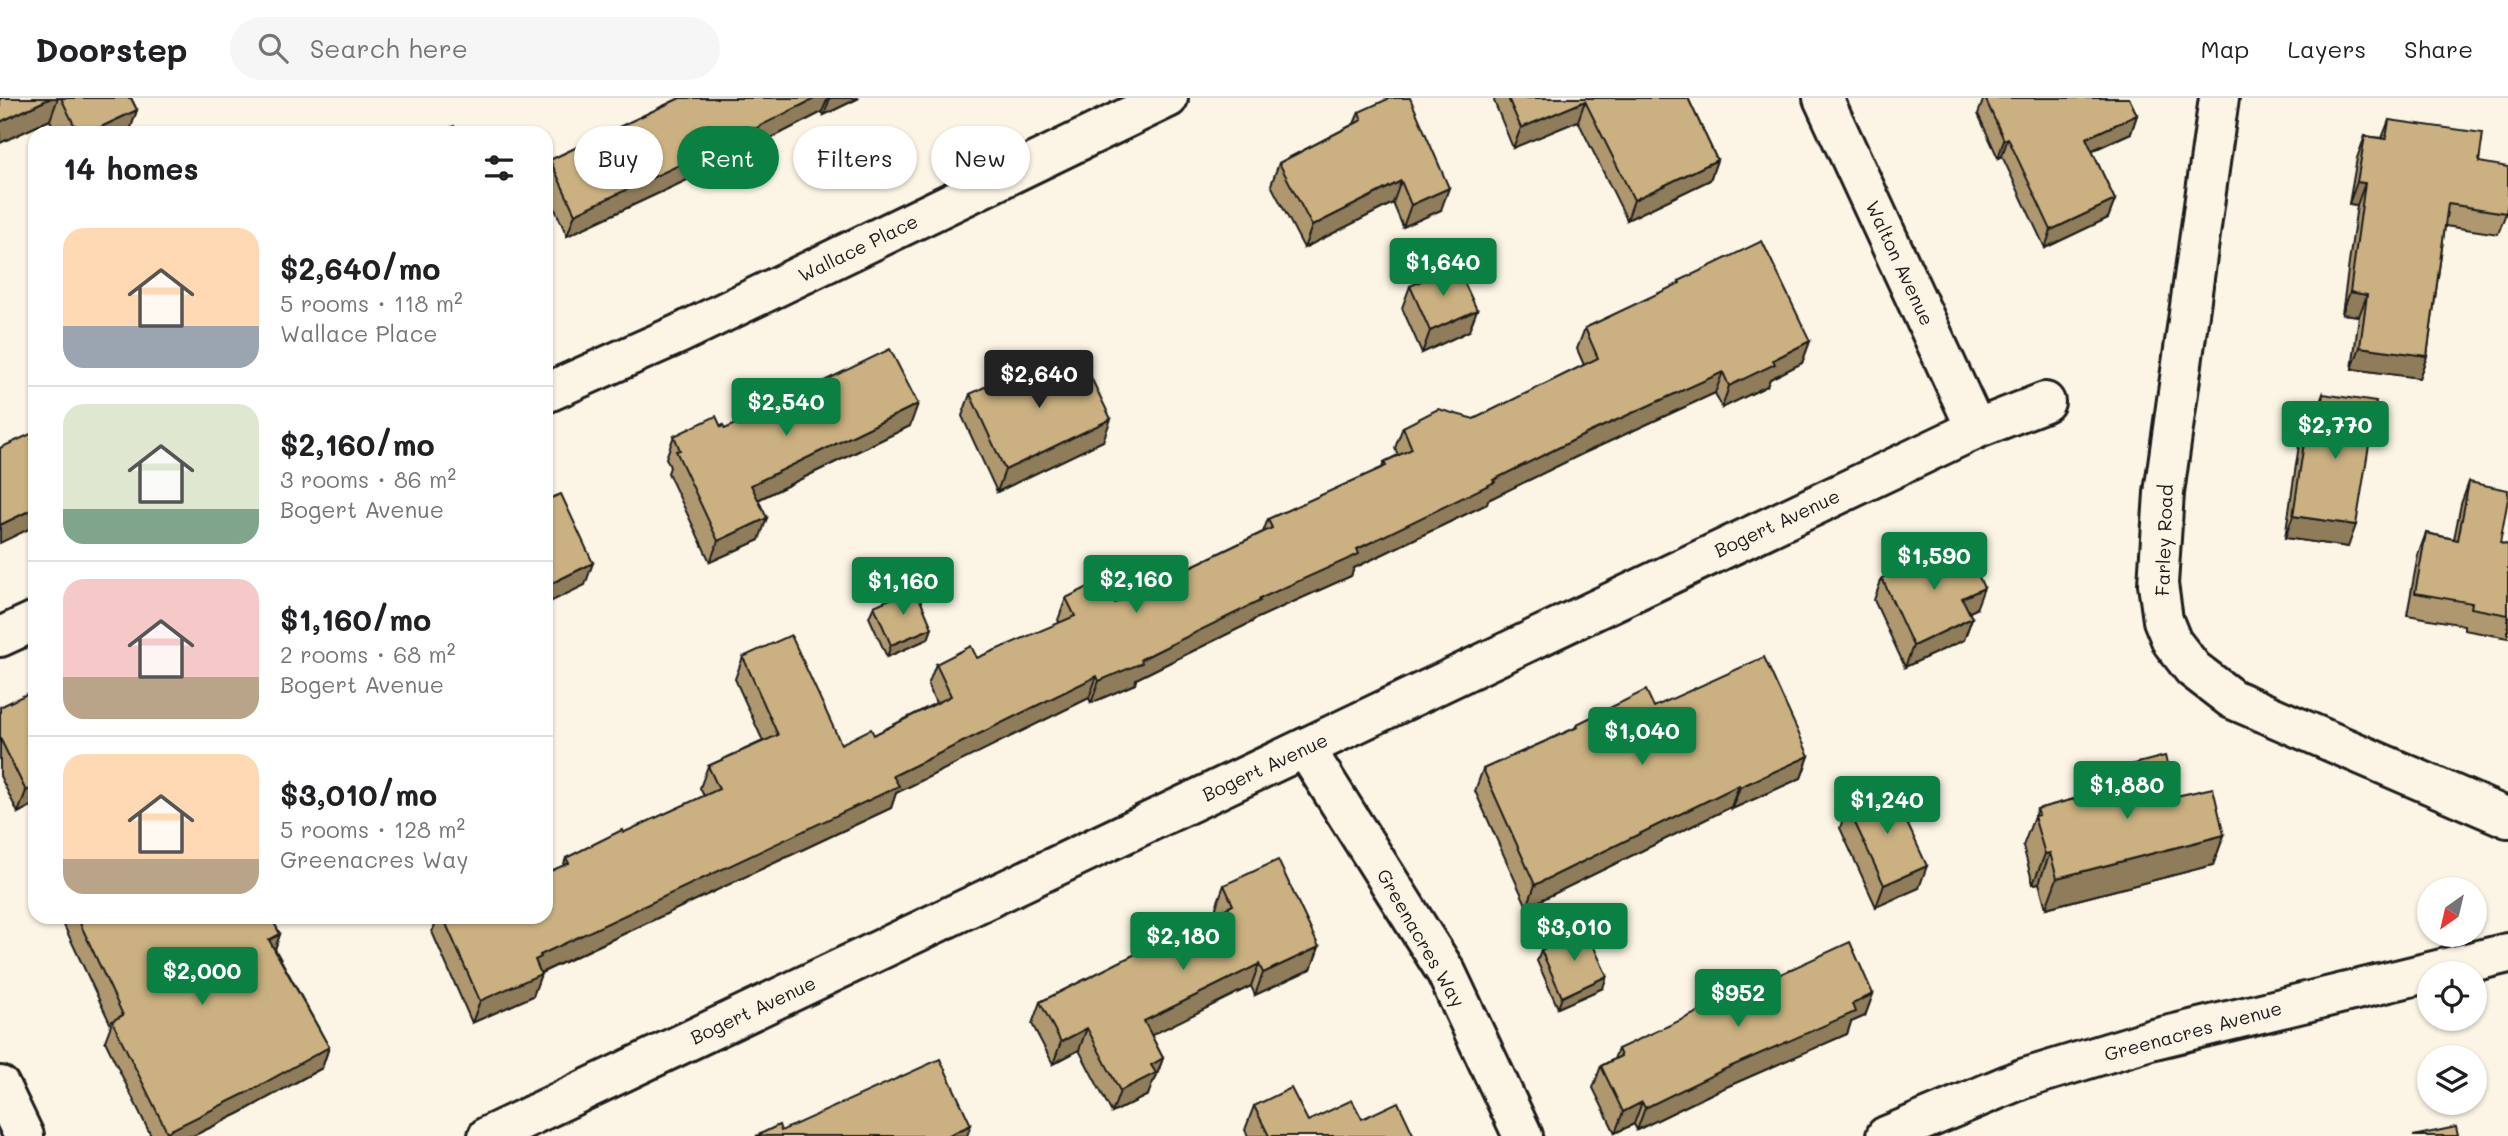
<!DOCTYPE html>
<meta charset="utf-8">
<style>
body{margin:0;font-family:Mali,sans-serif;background:#f6f6f6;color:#202124;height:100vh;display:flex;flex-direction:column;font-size:26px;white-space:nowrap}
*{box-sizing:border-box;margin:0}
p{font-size:23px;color:#757577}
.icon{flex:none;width:38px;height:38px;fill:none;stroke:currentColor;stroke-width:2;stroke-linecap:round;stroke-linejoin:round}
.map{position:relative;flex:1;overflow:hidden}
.drawer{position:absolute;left:28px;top:28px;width:525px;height:798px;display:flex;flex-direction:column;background:#fff;border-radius:21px;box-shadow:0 2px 5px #0004}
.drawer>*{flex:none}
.banner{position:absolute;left:574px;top:28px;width:665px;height:63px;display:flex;gap:14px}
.needle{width:46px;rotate:214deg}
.buttons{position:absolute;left:2417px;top:779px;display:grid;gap:14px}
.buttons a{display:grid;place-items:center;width:70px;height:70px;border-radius:50%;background:#fff;box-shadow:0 2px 5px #0004;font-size:35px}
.price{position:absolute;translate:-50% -60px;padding:0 16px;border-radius:7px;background:#0b8043;color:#fff;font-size:23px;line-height:46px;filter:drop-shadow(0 2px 4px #0008)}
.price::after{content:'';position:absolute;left:50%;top:42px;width:21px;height:16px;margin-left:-10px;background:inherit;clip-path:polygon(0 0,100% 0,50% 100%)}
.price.active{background:#222;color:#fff}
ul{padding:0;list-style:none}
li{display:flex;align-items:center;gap:21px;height:175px;padding:0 35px}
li+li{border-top:2px solid #e0e0e0}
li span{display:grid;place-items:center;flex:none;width:196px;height:140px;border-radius:21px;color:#555}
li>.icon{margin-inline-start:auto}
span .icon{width:84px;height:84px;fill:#fffc;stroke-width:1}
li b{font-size:30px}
h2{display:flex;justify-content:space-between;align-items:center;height:84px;padding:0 35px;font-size:30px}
.pill{padding:0 24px;border-radius:32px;background:#fff;box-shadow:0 2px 5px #0004;font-size:24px;line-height:63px}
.pill.active{background:#0b8043;color:#fff}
header{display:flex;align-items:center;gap:42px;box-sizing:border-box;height:98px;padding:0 35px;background:#fff;border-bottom:2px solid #e0e0e0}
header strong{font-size:33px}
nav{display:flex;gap:38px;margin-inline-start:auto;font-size:24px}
.search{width:490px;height:63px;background:#f6f6f6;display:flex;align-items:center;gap:18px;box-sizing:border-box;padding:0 24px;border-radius:38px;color:#757577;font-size:26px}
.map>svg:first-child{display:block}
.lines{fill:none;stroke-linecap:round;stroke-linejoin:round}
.minor-casing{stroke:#1c1c1c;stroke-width:44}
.minor{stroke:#fcf5e5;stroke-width:38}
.wall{fill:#af986f;stroke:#1c1c1c;stroke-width:2}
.shaded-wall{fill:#8e7c5a;stroke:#1c1c1c;stroke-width:2}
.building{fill:#cbb181;stroke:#1c1c1c;stroke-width:2}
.labels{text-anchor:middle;stroke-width:6;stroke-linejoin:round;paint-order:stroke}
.street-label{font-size:19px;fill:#1c1c1c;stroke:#fcf5e5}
</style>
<header>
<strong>Doorstep</strong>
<div class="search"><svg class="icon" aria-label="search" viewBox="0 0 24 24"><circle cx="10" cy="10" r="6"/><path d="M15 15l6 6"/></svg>Search here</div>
<nav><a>Map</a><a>Layers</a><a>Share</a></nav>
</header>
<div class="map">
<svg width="2508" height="1038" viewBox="0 0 2508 1038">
<rect width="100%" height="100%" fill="#fcf5e5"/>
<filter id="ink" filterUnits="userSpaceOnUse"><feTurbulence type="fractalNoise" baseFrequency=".0143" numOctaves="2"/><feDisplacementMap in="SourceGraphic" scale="14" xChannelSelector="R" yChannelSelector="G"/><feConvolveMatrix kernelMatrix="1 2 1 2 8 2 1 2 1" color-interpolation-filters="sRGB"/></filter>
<g filter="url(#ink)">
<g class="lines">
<defs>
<g id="minor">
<polyline points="1823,0 1976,331"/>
<polyline points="2219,0 2164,395 2158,486 2163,522 2172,544 2193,571 2232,601 2508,720"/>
<polyline points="546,295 679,236 1168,0"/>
<polyline points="0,539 35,523"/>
<polyline points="1305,650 1446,874 1523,1038"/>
<polyline points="0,988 24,1038"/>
<polyline points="488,1038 1976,331 2045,304"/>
<polyline points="1886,1038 2022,981 2150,942 2508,855"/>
</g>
</defs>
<use href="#minor" class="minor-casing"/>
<use href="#minor" class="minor"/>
</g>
<g class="wall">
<polygon points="0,0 131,0 137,12 129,35 56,35 50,22 0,45"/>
<polygon points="680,0 859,0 824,17 822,14 719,67 567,138 546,91 546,73 550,62"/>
<polygon points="1495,0 1688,0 1717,62 1710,82 1627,122 1578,23 1513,50 1494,3"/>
<polygon points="1984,0 2129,0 2137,17 2131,35 2092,53 2115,102 2108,120 2045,150 2002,58 1998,60 1978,16"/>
<polygon points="1359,14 1441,112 1403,129 1393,105 1304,150 1271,87 1279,65 1354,26"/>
<polygon points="2389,22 2479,64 2506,115 2498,136 2445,128 2427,258 2419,280 2352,271 2359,218 2342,216 2357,107 2349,106 2357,60 2365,38 2382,40"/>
<polygon points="1679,183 1810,243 1802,265 1770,281 1767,288 1722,310 1715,295 1582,356 1488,402 1487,406 1354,470 1351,478 1253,522 1252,524 1136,581 1135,586 1091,605 1089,600 896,695 891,710 541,875 533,898 472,925 432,834 438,819 546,819 566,760 623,735 704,698 700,690 708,668 763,643 735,581 743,559 841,646 874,637 936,605 928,587 936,566 977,560 1060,525 1058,522 1066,500 1115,505 1263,434 1268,421 1382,370 1384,364 1398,357 1395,350 1403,329 1474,321 1584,267 1577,251 1585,230 1678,187"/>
<polygon points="1410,188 1469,233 1422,255 1402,210"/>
<polygon points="1046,277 1103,343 997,394 962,318 970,296"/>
<polygon points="2323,296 2348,449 2285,440 2299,347 2307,325 2314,326 2315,318"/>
<polygon points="910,328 758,402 759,442 710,464 668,375 670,369 666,360 674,338 721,329 725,331"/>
<polygon points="2469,384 2500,445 2508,447 2508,540 2464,532 2464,527 2407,517 2418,457 2426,435 2454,441 2461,406"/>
<polygon points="1882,480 1976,511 1969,514 1972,520 1964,542 1905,569 1874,502"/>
<polygon points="874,508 932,530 928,541 887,559 869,519"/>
<polygon points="0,609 35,706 18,715 0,678"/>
<polygon points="1654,609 1809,658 1801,680 1732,711 1731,709 1527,809 1475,693 1483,671 1575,630 1577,626"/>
<polygon points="2115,671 2176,698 2224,737 2213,767 2046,810 2039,785 2033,786 2023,748 2037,711 2107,692"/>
<polygon points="1847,708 1919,790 1876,809 1840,730"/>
<polygon points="1224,787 1319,849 1311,871 1255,897 1251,888 1151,937 1163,960 1155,982 1152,984 1148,997 1112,1015 1079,952 1053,966 1032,926 1040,904 1218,815 1216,809"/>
<polygon points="60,819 271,819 280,836 275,851 329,949 322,970 240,1015 193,1038 151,1038 105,943 111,927"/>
<polygon points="1541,852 1603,890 1558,910 1537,863"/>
<polygon points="1873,896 1865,918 1851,924 1847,936 1717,993 1637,1032 1634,1026 1615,1035 1593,990 1601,968 1614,961 1618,951"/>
<polygon points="1254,1008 1308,1023 1362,1021 1414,1038 1248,1038 1245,1032"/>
</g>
<g class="shaded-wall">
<polygon points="51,0 58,0 50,22 0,45 0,24"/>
<polygon points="816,0 828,0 822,14 719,67 567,138 575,116"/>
<polygon points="830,0 859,0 824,17"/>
<polygon points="1585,3 1578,23 1513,50 1521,30"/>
<polygon points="137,12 129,35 88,35"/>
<polygon points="2137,17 2131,35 2079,58 2086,40"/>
<polygon points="2008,40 2002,58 1998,60 2004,42"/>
<polygon points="1717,62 1710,82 1627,122 1634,102"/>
<polygon points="1401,83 1393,105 1304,150 1312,128"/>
<polygon points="2357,84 2365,85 2357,107 2349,106"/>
<polygon points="1449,90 1441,112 1403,129 1411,107"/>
<polygon points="2115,102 2108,120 2045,150 2051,132"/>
<polygon points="2350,194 2367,197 2359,218 2342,216"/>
<polygon points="1477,212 1469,233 1422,255 1430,233"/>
<polygon points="1810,243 1802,265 1770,281 1767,288 1722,310 1729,288 1773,262"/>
<polygon points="2360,249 2427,258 2419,280 2352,271"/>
<polygon points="1723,274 1715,295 1582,356 1488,402 1487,406 1354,470 1351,478 1253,522 1252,524 1136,581 1135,586 1091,605 1099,583 1493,382 1590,334"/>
<polygon points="918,306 910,328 743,409 751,387"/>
<polygon points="1111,321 1103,343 997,394 1005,372"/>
<polygon points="35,410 35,428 0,445 0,427"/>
<polygon points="2293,418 2356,427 2348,449 2285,440"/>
<polygon points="767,420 759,442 710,464 718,443"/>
<polygon points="593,465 585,487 546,506 546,488"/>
<polygon points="1984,490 1976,511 1954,522 1962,500"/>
<polygon points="1972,520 1964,542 1905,569 1913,548"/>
<polygon points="932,530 928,541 887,559 891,547"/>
<polygon points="1097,578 1089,600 896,695 891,710 534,878 541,876 533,898 472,925 480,903 540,857 893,678"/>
<polygon points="1809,658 1801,680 1732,711 1740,689"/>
<polygon points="1739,687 1731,709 1527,809 1535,787"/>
<polygon points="35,688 35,706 18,715 26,693"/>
<polygon points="2224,737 2213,767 2046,810 2057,780"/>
<polygon points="2050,755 2039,785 2033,786 2045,756"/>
<polygon points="1927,768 1919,790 1876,809 1884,787"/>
<polygon points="280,836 273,857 269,842"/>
<polygon points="1319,849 1311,871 1255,897 1263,875"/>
<polygon points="1259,866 1251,888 1136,945 1144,923"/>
<polygon points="1607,878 1603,890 1558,910 1562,899"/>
<polygon points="1873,896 1865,918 1851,924 1847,936 1717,993 1637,1032 1645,1010 1852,906"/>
<polygon points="1087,930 1079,952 1053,966 1061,944"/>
<polygon points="329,949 322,970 240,1015 193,1038 165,1038 167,1034"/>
<polygon points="1163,960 1155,982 1153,984 1148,997 1112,1015 1120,993 1151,967"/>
<polygon points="1642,1004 1634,1026 1615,1035 1623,1014"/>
<polygon points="971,1027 967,1038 947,1038"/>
</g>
<g class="building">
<polygon points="0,0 51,0 0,24"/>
<polygon points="61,0 131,0 137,12 88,35 78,35"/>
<polygon points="680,0 816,0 726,45 575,116 550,62"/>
<polygon points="1390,0 1410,0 1449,90 1411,107 1401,83 1312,128 1279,65 1362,22 1359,14"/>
<polygon points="1508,0 1688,0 1717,62 1634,102 1585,3 1521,30"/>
<polygon points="1985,0 2129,0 2137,17 2086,40 2115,102 2051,132 2008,40 2004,42"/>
<polygon points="2389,22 2483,35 2479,64 2508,69 2508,104 2506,115 2448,106 2427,258 2360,249 2367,197 2350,194 2365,85 2357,84 2365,38 2386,41"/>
<polygon points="454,28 458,35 439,35"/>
<polygon points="1762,143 1810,243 1773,262 1775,266 1729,288 1723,274 1590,334 1493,382 1495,384 1357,451 1359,456 1259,501 1260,503 1141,561 1142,565 1099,583 1097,578 893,678 899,688 540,857 541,859 535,862 541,876 480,903 443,819 546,819 546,775 569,765 566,760 622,732 623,735 719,691 708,668 778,637 743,559 791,537 841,646 871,631 874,637 951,598 936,566 971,548 977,560 1075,518 1066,500 1104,481 1115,505 1272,430 1268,421 1386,368 1384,364 1412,351 1403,329 1438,311 1474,321 1598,260 1585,230 1680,185 1679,183"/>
<polygon points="1456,167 1477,212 1430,233 1410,188"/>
<polygon points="890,251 918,306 751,387 767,420 718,443 676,353 680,352 674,338 716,318 721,329 723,327 725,331"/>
<polygon points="1082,261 1111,321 1005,372 970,296 1039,263 1046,277"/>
<polygon points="2323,296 2376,304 2356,427 2293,418 2307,325 2318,327"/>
<polygon points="35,334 35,410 0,427 0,350"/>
<polygon points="2469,384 2508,392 2508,401 2500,445 2508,447 2508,517 2471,510 2472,505 2415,495 2426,435 2458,442"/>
<polygon points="561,396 593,465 546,488 546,402"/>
<polygon points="1962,442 1984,490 1962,500 1972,520 1913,548 1882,480"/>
<polygon points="915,490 932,530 891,547 874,508"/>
<polygon points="1764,559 1809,658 1740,689 1739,687 1535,787 1483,671 1578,629 1577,626 1646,592 1654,609"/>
<polygon points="35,592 35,688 26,693 0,640 0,609"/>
<polygon points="2165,658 2176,698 2213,690 2224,737 2057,780 2050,755 2045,756 2034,718 2039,717 2037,711 2120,689 2115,671"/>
<polygon points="1890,688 1927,768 1884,787 1847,708"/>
<polygon points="1278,762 1319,849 1263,875 1259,866 1144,923 1163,960 1151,967 1156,975 1120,993 1087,930 1061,944 1040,904 1233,807 1224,787"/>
<polygon points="77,819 271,819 280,836 269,842 329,949 248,994 167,1034 112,923 123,917"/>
<polygon points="1586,832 1607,878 1562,899 1541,852"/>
<polygon points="1850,844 1873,896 1852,906 1855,914 1725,971 1645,1010 1642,1004 1623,1014 1601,968 1621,958 1618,951"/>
<polygon points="940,961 971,1027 947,1038 756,1038 779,1027 781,1033"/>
<polygon points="1291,990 1308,1023 1352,1002 1362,1021 1398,1004 1414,1038 1269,1038 1254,1008"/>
<polygon points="2456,1029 2458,1038 2413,1038"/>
</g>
</g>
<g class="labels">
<g class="street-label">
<text transform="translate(858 150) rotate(-26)" y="7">Wallace Place</text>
<text transform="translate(1900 165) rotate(65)" y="7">Walton Avenue</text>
<text transform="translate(1777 425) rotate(-25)" y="7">Bogert Avenue</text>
<text transform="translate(2164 442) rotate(-88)" y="7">Farley Road</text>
<text transform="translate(1265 669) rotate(-25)" y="7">Bogert Avenue</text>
<text transform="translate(1421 840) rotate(60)" y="7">Greenacres Way</text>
<text transform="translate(753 912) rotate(-25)" y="7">Bogert Avenue</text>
<text transform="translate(2193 933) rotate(-15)" y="7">Greenacres Avenue</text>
</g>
</g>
</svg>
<div class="buttons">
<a><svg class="needle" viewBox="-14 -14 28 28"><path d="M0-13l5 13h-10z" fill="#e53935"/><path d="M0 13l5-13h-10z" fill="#757577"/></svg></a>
<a><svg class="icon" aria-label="locate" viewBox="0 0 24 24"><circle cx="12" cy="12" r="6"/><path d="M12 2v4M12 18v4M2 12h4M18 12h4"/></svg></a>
<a><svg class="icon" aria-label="layers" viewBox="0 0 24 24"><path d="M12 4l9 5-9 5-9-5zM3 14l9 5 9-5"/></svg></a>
</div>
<b class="price" style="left:1443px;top:200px">$1,640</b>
<b class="price active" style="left:1039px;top:312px">$2,640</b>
<b class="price" style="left:786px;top:340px">$2,540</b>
<b class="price" style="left:2335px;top:363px">$2,770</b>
<b class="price" style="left:1934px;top:494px">$1,590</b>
<b class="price" style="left:1136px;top:517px">$2,160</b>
<b class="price" style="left:903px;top:519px">$1,160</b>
<b class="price" style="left:1642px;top:669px">$1,040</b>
<b class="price" style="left:2127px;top:723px">$1,880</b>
<b class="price" style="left:1887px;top:738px">$1,240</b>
<b class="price" style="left:1574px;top:865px">$3,010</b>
<b class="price" style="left:1183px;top:874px">$2,180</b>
<b class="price" style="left:202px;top:909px">$2,000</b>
<b class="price" style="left:1738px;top:931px">$952</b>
<div class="banner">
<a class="pill">Buy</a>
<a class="pill active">Rent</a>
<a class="pill">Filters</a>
<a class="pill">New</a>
</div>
<section class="drawer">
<h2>14 homes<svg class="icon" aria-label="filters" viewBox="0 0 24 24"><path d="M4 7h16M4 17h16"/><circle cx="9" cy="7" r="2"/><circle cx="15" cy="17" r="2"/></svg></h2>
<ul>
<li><span style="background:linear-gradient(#ffd9b3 70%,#9aa5b1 0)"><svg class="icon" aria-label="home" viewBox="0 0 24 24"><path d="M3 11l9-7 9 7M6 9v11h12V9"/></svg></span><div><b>$2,640/mo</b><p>5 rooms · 118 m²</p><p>Wallace Place</p></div></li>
<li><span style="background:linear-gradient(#dfe7d0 75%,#7fa58c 0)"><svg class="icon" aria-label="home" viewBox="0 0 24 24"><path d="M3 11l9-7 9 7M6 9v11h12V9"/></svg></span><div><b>$2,160/mo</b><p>3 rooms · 86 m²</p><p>Bogert Avenue</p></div></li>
<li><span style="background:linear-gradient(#f6c9c9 70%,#b9a48a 0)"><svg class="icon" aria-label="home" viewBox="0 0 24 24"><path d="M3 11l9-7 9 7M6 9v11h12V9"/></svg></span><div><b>$1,160/mo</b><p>2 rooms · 68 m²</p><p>Bogert Avenue</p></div></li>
<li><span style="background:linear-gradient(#ffd9b3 75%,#b9a48a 0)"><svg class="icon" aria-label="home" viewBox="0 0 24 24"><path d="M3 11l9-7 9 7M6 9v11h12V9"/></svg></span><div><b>$3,010/mo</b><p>5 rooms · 128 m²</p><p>Greenacres Way</p></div></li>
</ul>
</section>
</div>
